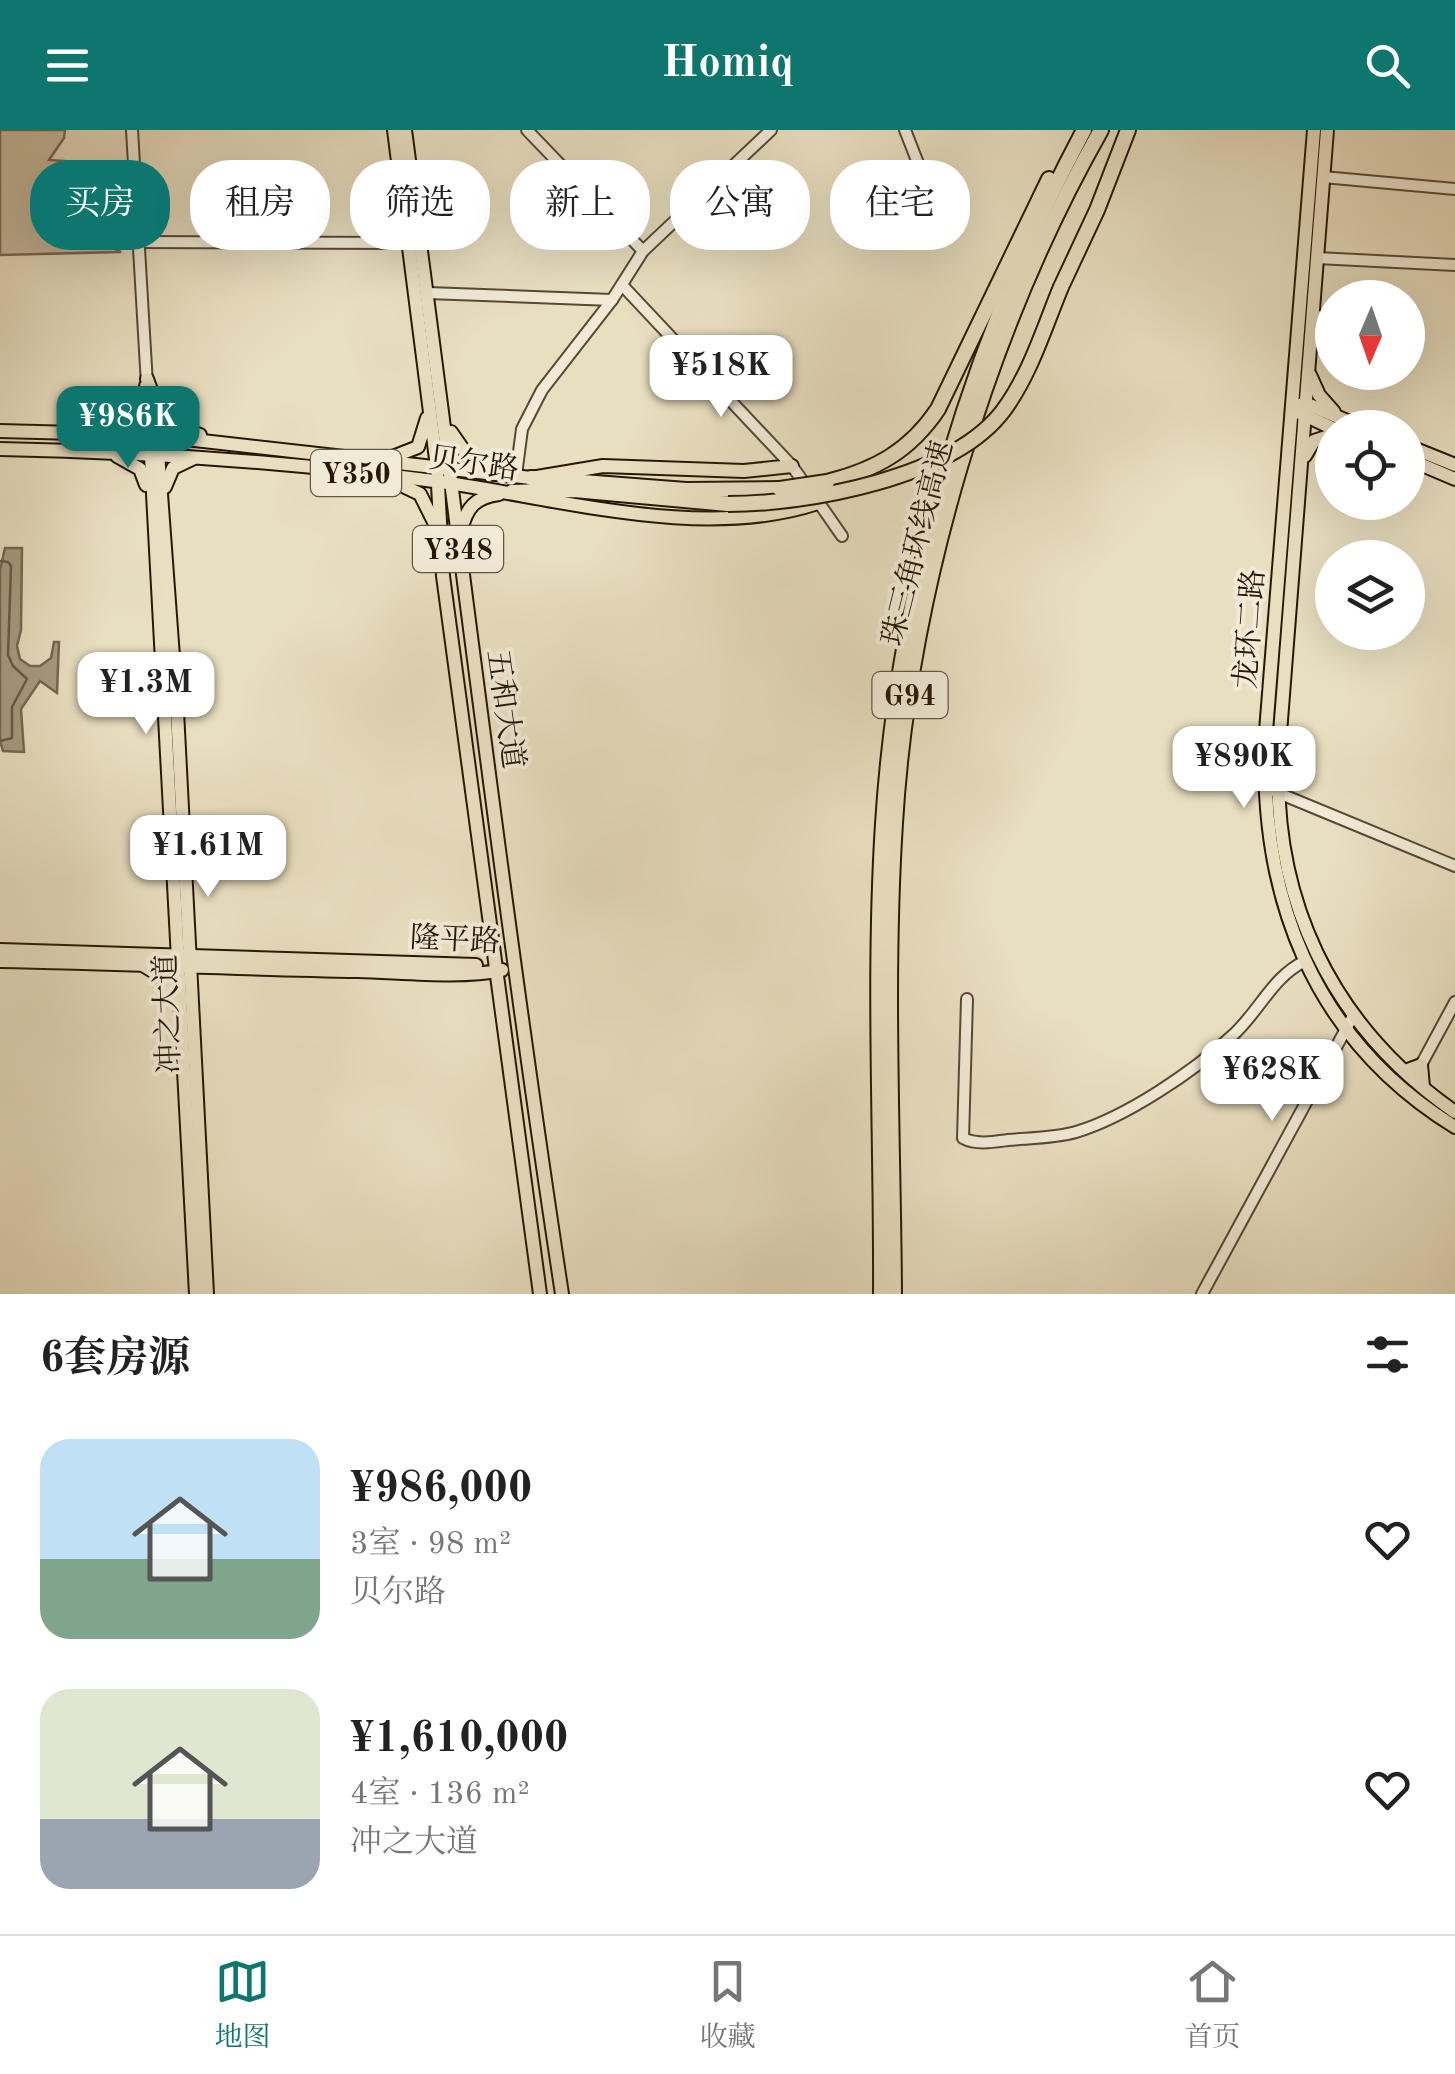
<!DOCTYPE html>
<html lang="zh">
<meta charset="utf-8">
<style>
body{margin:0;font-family:"Old Standard TT","Noto Serif SC",serif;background:#f6f6f6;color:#222;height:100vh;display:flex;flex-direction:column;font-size:38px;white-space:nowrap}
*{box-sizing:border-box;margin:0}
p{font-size:32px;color:#767676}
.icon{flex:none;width:55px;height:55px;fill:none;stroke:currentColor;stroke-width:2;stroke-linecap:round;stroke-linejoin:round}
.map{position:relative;height:1164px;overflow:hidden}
.panel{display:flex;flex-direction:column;background:#fff;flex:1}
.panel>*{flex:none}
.banner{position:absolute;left:30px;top:30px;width:1395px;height:90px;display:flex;gap:20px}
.needle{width:65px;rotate:182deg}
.controls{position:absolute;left:1315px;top:150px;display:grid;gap:20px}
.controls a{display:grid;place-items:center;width:110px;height:110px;border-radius:50%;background:#fff;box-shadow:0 10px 40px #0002;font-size:50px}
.price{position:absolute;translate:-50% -85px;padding:0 22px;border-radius:20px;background:#fff;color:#222;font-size:32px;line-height:65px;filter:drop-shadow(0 2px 5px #0008)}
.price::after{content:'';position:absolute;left:50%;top:60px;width:30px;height:22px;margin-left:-15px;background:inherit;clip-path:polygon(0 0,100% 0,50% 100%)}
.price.current{background:#0f766e;color:#fff}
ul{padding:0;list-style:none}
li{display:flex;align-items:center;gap:30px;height:250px;padding:0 40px}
li span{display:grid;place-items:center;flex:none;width:280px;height:200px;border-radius:30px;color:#555}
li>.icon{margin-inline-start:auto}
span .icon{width:120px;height:120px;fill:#fffc;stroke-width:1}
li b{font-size:42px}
h2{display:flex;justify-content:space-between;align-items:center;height:120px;padding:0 40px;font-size:42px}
.pill{padding:0 35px;border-radius:40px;background:#fff;box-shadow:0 10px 40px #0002;font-size:35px;line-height:90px}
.pill.current{background:#0f766e;color:#fff}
header{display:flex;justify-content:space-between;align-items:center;height:130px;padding:0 40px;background:#0f766e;color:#fff;font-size:45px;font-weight:700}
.tabs{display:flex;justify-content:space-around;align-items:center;height:140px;border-top:2px solid #e0e0e0;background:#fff;font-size:28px;color:#767676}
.tabs a{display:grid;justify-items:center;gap:5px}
.tabs .current{color:#0f766e}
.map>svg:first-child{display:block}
.green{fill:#c7bca0;stroke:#786a53;stroke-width:2.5}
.water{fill:#a79a81;stroke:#746650;stroke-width:2.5}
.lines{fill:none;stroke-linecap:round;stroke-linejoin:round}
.shore{stroke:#685844;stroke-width:2.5}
.minor-casing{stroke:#584934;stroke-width:14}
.major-casing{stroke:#281706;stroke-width:16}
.highway-casing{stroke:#281706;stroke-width:18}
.minor{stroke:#f0ead6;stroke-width:10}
.major{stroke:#e8dec0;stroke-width:12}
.highway{stroke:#e8dec0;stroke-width:14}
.highway-bridge-casing{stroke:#281706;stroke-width:18;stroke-linecap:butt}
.highway-bridge{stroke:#e8dec0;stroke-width:14}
.labels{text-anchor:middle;stroke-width:8;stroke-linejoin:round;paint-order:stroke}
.shield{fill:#f0ead6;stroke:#645644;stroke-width:2.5}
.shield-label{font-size:28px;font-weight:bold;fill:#281706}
.street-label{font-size:30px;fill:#281706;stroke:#f0ead6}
</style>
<header><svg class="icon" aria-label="menu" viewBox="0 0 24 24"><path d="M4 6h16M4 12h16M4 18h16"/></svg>Homiq<svg class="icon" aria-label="search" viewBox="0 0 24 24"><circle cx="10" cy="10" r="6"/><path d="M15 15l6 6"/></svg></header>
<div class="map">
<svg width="1455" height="1164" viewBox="0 0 1455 1164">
<rect width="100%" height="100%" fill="#e8dec0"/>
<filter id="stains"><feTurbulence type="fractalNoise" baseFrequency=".002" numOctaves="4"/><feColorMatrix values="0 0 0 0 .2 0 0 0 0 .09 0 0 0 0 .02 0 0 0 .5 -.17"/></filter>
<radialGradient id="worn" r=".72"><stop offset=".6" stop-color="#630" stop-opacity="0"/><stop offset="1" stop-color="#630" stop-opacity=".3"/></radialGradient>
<polygon class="green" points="0,0 65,0 64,8 49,30 78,32 80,45 94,47 103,105 111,106 113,118 121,122 0,125"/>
<polygon class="water" points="5,418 22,418 21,500 17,516 20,529 30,536 40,536 51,528 54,512 59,512 57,563 40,551 21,579 24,622 3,621 0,611 0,440"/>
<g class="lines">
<polyline class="shore" points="0,431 8,432 11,436 8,525 13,536 27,549 12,577 12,608 0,611"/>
<defs>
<g id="minor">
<polyline points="132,0 150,305"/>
<polyline points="527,0 643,121"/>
<polyline points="1323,47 1455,59"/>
<polyline points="899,71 923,46 905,0"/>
<polyline points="139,112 409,113"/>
<polyline points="1317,128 1455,135"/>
<polyline points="622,155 792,336 807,357"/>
<polyline points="428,163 612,170"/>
<polyline points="1312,186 1330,187"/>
<polyline points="516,345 522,299 542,260 612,170 643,121 771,0"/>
<polyline points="817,370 842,406"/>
<polyline points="1276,662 1455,736"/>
<path d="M 967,869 L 963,1008 C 976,1015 993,1012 1008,1010 C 1030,1008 1055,1008 1076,1002 C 1126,987 1193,942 1232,906 C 1259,882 1272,847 1305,831"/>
<polyline points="1421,935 1455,872"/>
<polyline points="1202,1164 1353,886"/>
</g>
<g id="major">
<polyline points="394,0 437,337 443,446 540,1164"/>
<path d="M 405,0 C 457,388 503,777 562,1164"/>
<path d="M 1314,0 L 1266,601 C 1258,764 1311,908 1455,997"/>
<path d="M 1327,0 L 1279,616 C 1270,767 1330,895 1455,982"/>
<polyline points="1310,245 1319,265 1334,282"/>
<path d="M 147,249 C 160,285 163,292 200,305"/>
<polyline points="1298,276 1305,273 1364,298"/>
<polyline points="1298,282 1332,298"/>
<path d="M 109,300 C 140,291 143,288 146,256"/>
<polyline points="0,301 150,305 531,348 603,336 744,341 792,336"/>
<polyline points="451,302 469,328 495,338"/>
<polyline points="150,305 158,323 177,581 207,1164"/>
<polyline points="150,308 196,1164"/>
<polyline points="1408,316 1455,335"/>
<path d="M 0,319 C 145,322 290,332 434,351 C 555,367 700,412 818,373"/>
<polyline points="117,326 140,339 146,355"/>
<polyline points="1305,326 1314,311 1332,305"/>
<polyline points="390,328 418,317 427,288"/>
<polyline points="1408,329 1455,349"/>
<polyline points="397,353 420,364 435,394"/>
<polyline points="165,357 173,338 194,328"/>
<path d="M 461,401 C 466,378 475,367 499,364"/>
<polyline points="0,820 476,835"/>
<path d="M 0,831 C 120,833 238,839 358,841 C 401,842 461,849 502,840"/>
<polyline points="141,834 161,846 176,868"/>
<polyline points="1405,941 1421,935 1423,957"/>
</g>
<g id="highway">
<polyline points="1061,157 1097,80 1128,0"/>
<polyline points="531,348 686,360 780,359"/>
<path d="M 827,352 C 875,340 910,321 938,279 L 1049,49"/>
<polyline points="512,362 574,360 728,374"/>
<path d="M 881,1164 C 882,1008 873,850 883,694 C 898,454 971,212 1084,0"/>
<path d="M 894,1164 C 893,1008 885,850 895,693 C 909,462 987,201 1101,0"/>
</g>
</defs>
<use href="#minor" class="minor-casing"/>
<use href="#major" class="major-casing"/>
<use href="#highway" class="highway-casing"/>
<use href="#minor" class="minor"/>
<use href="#major" class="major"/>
<use href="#highway" class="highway"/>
<defs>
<g id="highway-bridge">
<polyline points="780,359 827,352"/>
<path d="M 728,374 C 808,374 952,348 1003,281 C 1030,245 1044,198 1061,157"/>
</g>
</defs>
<use href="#highway-bridge" class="highway-bridge-casing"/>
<use href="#highway-bridge" class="highway-bridge"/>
</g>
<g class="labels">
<g class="shield">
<rect x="311" y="320" width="90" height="46" rx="8"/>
<rect x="413" y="396" width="90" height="46" rx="8"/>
<rect x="872.5" y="542" width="75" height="46" rx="8"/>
</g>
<g class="shield-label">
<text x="356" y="353">Y350</text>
<text x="458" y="429">Y348</text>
<text x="910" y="575">G94</text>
</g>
<g class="street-label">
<text transform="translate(474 333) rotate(8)" y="10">贝尔路</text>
<text transform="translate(917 413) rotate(-76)" y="10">珠三角环线高速</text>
<text transform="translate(1249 499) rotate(-86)" y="10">龙环二路</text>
<text transform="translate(506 579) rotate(82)" y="10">五和大道</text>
<text transform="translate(455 809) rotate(3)" y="10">隆平路</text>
<text transform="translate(167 884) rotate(-92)" y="10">冲之大道</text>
</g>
</g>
<rect width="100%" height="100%" filter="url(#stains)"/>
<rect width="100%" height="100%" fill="url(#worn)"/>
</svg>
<div class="controls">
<a><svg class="needle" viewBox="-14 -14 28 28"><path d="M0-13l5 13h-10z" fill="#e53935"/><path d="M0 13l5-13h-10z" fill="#767676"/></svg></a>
<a><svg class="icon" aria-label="locate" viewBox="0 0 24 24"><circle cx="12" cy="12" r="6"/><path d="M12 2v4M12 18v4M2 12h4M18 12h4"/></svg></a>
<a><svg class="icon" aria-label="layers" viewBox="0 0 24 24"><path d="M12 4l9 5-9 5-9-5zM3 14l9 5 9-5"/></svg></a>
</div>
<b class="price" style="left:721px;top:290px">¥518K</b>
<b class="price current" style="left:128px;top:341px">¥986K</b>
<b class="price" style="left:146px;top:607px">¥1.3M</b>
<b class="price" style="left:1244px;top:681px">¥890K</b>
<b class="price" style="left:208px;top:770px">¥1.61M</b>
<b class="price" style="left:1272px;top:994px">¥628K</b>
<div class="banner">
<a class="pill current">买房</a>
<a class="pill">租房</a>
<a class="pill">筛选</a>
<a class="pill">新上</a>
<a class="pill">公寓</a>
<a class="pill">住宅</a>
</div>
</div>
<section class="panel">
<h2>6套房源<svg class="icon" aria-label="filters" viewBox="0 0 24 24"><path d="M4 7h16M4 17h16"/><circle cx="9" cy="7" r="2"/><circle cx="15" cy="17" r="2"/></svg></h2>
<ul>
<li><span style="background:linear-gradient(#bfe0f5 60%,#7fa58c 0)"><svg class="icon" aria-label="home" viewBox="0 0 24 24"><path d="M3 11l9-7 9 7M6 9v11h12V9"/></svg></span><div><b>¥986,000</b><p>3室 · 98 m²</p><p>贝尔路</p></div><svg class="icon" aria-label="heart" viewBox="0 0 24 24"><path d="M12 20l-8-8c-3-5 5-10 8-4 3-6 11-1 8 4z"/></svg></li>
<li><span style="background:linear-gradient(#dfe7d0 65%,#9aa5b1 0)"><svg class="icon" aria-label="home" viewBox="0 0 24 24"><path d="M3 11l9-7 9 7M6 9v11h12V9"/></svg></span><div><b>¥1,610,000</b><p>4室 · 136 m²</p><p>冲之大道</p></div><svg class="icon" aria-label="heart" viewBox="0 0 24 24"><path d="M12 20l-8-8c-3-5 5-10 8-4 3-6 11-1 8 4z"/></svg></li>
</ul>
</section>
<nav class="tabs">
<a class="current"><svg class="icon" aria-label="map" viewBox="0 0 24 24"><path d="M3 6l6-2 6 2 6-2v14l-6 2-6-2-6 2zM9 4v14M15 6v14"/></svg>地图</a>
<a><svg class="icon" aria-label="saved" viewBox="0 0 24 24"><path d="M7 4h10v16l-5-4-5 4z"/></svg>收藏</a>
<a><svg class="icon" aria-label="home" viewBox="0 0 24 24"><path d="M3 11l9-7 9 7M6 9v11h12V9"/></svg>首页</a>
</nav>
